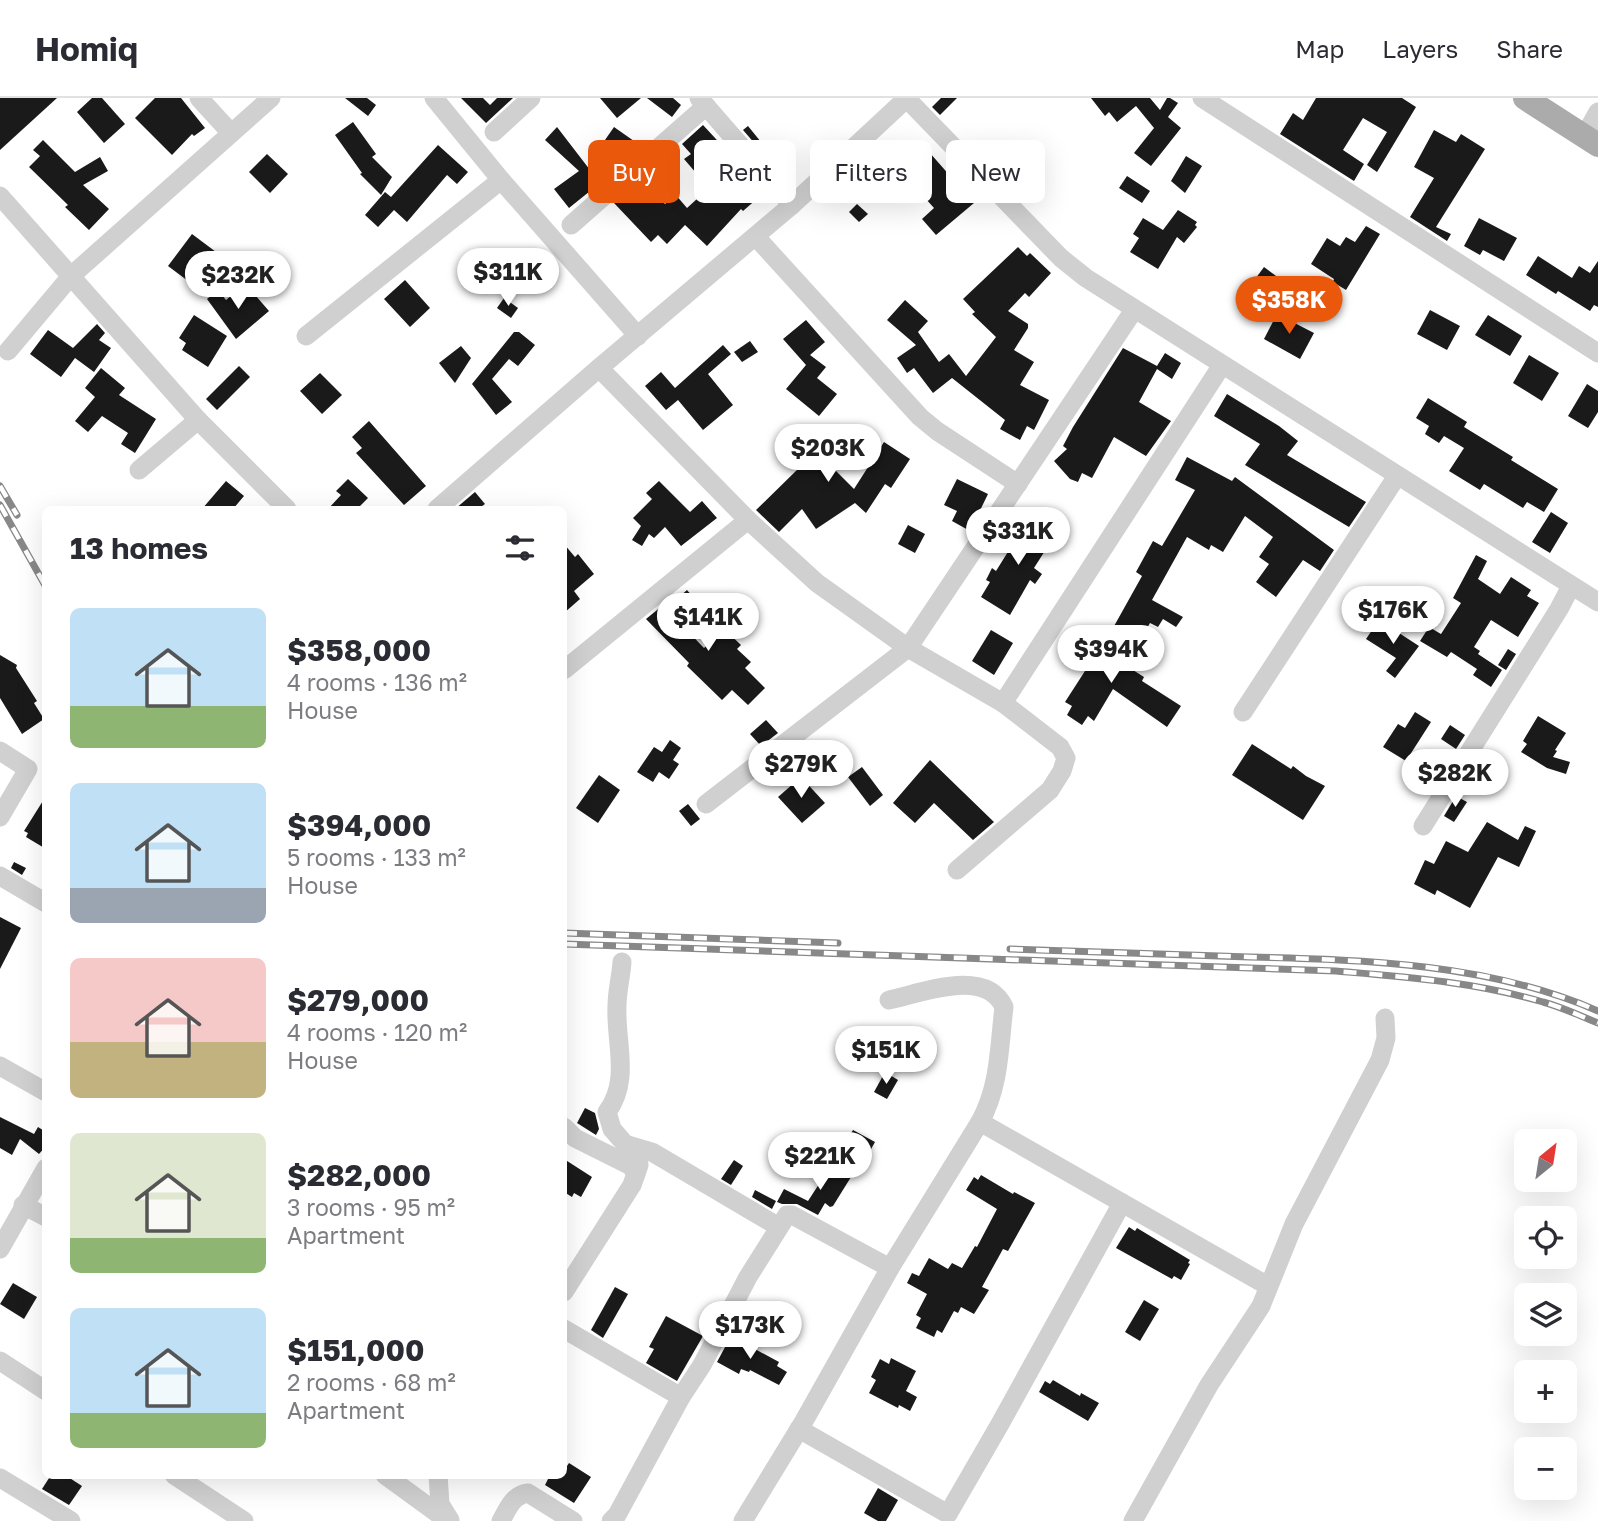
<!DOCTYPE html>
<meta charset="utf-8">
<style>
body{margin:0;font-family:"Golos Text",sans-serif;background:#f2f2f3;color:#2b2b33;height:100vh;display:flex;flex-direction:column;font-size:26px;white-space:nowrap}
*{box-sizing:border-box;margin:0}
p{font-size:23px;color:#7c7c81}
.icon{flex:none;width:38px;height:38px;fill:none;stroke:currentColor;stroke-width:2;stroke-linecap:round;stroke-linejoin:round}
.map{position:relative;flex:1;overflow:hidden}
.details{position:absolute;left:42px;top:408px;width:525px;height:973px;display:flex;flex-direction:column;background:#fff;border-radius:10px;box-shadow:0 7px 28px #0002}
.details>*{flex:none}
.hud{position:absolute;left:588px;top:42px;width:665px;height:63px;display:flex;gap:14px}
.needle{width:46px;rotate:30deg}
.controls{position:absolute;left:1514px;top:1031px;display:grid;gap:14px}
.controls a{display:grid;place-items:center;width:63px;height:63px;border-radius:10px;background:#fff;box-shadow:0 7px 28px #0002;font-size:35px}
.price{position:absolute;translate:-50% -60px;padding:0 16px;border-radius:24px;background:#fff;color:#222;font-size:23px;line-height:46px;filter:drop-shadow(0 2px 4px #0008)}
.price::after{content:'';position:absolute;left:50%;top:42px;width:21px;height:16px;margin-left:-10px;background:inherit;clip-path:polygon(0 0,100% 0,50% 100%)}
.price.on{background:#ea580c;color:#fff}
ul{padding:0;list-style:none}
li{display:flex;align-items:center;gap:21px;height:175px;padding:0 28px}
li span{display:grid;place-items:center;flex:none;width:196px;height:140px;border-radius:10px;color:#555}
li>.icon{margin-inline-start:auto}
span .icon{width:84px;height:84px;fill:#fffc;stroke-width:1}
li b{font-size:30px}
h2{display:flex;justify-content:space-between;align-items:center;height:84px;padding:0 28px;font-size:30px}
.pill{padding:0 24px;border-radius:10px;background:#fff;box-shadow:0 7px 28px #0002;font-size:24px;line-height:63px}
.pill.on{background:#ea580c;color:#fff}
header{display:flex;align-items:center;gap:42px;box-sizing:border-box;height:98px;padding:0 35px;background:#fff;border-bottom:2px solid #e1e1e2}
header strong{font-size:33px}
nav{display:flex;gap:38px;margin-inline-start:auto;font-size:24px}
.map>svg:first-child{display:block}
.building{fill:#1a1a1a}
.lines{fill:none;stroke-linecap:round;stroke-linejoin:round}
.minor{stroke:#d0d0d0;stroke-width:19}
.major{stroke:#ababab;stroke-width:24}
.rail-casing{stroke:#888;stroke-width:7}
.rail{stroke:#fff;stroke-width:4.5;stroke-dasharray:13;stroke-linecap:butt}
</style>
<header>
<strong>Homiq</strong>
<nav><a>Map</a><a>Layers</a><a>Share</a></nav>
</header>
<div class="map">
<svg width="1598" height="1423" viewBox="0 0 1598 1423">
<rect width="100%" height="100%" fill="#fff"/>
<g class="building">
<polygon points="0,0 57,0 0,52"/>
<polygon points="92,0 102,0 125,26 104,45 77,14"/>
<polygon points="155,0 181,0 205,30 194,38 192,36 172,57 135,20"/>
<polygon points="345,0 367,0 376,7 368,18"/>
<polygon points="461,0 483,0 490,7 497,0 513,0 486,25"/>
<polygon points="600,0 641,0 617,20"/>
<polygon points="647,0 673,0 681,7 672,19"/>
<polygon points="941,0 957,0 940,17 932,9"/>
<polygon points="1091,0 1150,0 1160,12 1167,0 1170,0 1178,5 1168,19 1181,30 1151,68 1134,55 1154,30 1136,8 1117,24 1109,14 1105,18"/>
<polygon points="1316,0 1402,0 1416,9 1377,74 1367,67 1387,34 1363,20 1343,52 1364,66 1354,83 1280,36 1293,15 1303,22"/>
<polygon points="353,24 376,56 372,59 392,79 381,97 360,76 362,75 335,37"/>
<polygon points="703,27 765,94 743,113 741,111 707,148 685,127 667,146 658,137 651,144 614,105 642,81 665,106 675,96 687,110 709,90 684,61 691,56 682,46"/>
<polygon points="748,28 765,49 767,47 780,62 783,60 792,71 783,78 743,32"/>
<polygon points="557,29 600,85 569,110 554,91 579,73 545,42"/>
<polygon points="614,29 641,48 617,70 596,55"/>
<polygon points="1434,32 1456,44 1461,36 1485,51 1436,129 1451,136 1447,143 1410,119 1434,80 1414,69"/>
<polygon points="43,42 75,74 100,59 108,73 83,87 109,111 89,132 65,109 68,107 29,69 40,58 33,52"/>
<polygon points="922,46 974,105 936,137 922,121 934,110 891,62 903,53 907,58"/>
<polygon points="438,47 468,74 457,86 447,77 407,124 394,112 378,129 365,117 385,94 391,99"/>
<polygon points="267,56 288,76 270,95 249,74"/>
<polygon points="1186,58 1202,68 1185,95 1171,83"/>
<polygon points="1127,78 1150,93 1142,105 1119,90"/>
<polygon points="857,106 868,116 859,124 849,114"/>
<polygon points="1178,112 1197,124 1195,127 1197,129 1184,145 1177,139 1158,171 1130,154 1139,140 1133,136 1143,120 1163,132"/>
<polygon points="1479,120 1517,140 1504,163 1483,152 1480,157 1464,148"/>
<polygon points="1366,128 1380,136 1346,192 1333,184 1334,181 1311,166 1327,140 1340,148 1346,139 1355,144"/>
<polygon points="192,136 216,154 192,186 168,168"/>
<polygon points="1018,149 1027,158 1030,155 1051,175 1029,199 1025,195 1008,213 1028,226 1028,230 1014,252 1034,264 1020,287 1049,302 1034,332 1027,328 1020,342 1000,331 1005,322 952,280 933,295 914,270 907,275 897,260 916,247 887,222 905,202 928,223 918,234 939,264 949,256 966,278 996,239 972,216 975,214 963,201"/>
<polygon points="1538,158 1572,180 1579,168 1590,175 1598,163 1598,209 1594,207 1590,213 1558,193 1556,196 1526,177"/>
<polygon points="1264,169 1307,201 1306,204 1253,184"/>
<polygon points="405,182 430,210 410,229 384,201"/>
<polygon points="250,191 269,213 236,241 207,201 218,192 226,202 238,192 243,197"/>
<polygon points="504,200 518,210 511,220 497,210"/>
<polygon points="1430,212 1460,228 1447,252 1417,236"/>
<polygon points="1277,216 1314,235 1300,261 1264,241"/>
<polygon points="194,217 227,238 208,269 182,252 186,245 179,240"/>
<polygon points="1488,217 1522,238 1510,258 1475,237"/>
<polygon points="806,222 825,244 810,257 826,269 817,280 837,296 819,318 786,291 806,267 783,241"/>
<polygon points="97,226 105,235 99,242 111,250 94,274 75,260 61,279 30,256 48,232 73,250"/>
<polygon points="514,234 519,234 535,247 518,268 509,261 492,281 512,304 496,317 472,286"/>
<polygon points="750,243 758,254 742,264 734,254"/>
<polygon points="723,247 731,256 708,276 733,307 703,332 678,302 666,312 645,288 661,274 675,290"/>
<polygon points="461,248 471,260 455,285 439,265"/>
<polygon points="1123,250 1157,268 1165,255 1181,265 1172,281 1157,271 1139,304 1171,323 1146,358 1114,339 1092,380 1082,375 1078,384 1070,381 1054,363 1067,351 1063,348 1073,329"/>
<polygon points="1529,257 1559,275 1542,303 1513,285"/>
<polygon points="239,268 250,279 217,312 206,301"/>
<polygon points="101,270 125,290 119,297 156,321 135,355 121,346 128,335 102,318 88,334 75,323 95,299 85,290"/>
<polygon points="320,275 342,297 322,316 300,293"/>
<polygon points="1587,286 1598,293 1598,314 1588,330 1568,318"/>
<polygon points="1227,296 1279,328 1298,343 1287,357 1366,404 1349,429 1245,367 1260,346 1214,318"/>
<polygon points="1428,300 1467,324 1464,329 1513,359 1511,362 1558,391 1544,414 1527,404 1523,410 1484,386 1480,392 1449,373 1464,350 1444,338 1439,345 1425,336 1429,328 1416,320"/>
<polygon points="369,323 426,388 404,407 356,355 362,350 352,339"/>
<polygon points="815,328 839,352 827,364 854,391 884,344 910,361 891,390 885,386 866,415 855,405 816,431 802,411 779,434 756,412 800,369 790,359 808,341 805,338"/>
<polygon points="1187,359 1232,383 1235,379 1334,452 1320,473 1303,462 1276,499 1256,484 1269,466 1259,459 1273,439 1245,418 1223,454 1211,447 1209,452 1187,439 1152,502 1183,519 1176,529 1163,521 1158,529 1150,525 1139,544 1113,530 1142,478 1136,474 1153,443 1162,448 1195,392 1175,382"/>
<polygon points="348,381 368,400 357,411 328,411 341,397 336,393"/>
<polygon points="957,381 988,396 970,433 952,423 957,413 944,407"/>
<polygon points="226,383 244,398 233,411 202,411"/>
<polygon points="659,383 690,414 702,403 717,420 681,448 665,429 654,440 649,436 642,448 632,442 641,428 633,420 652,401 646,395"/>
<polygon points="475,394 485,406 478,411 455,411"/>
<polygon points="1551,414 1568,425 1550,455 1532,444"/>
<polygon points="1029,420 1055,437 1034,470 1042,476 1035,486 1030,482 1010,517 981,499 990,484 986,482 992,470 996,473"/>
<polygon points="908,427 925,436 915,455 898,446"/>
<polygon points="564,446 575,459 578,456 594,476 574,493 580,501 564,515"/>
<polygon points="1476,457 1487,463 1478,481 1500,496 1511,479 1531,492 1527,498 1539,505 1518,539 1491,522 1474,549 1480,553 1478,556 1502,572 1491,589 1473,577 1477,571 1451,554 1447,559 1420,543 1429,529 1441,536 1461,505 1453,500"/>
<polygon points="687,492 699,506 678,523 704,550 724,531 741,547 737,551 751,564 745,570 765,590 748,607 732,592 722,602 687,568 689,565 646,521 662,508 666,511"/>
<polygon points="1379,522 1419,548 1395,580 1386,573 1396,560 1366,541"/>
<polygon points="991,532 1013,545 994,577 972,563"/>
<polygon points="1076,536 1144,579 1142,583 1181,608 1167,629 1113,591 1094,623 1088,618 1082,627 1067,617 1072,608 1065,604 1085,573 1061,558"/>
<polygon points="1508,551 1516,556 1506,572 1498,567"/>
<polygon points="0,557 17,567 16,570 37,603 34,605 44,621 22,636 0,600"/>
<polygon points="1415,614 1431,624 1406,663 1383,649 1398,626 1405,630"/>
<polygon points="1538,618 1566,635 1555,652 1557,653 1553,659 1570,664 1566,676 1547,670 1521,654 1527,646 1523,643"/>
<polygon points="766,622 778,635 761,648 750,636"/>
<polygon points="1450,627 1465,637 1456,651 1441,641"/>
<polygon points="670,642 681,650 673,662 679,666 669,681 659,674 653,684 637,674 654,649 662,654"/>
<polygon points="1252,646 1291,671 1293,668 1306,678 1325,688 1303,722 1232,677"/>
<polygon points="930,662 994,724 973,742 934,705 915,725 893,705"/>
<polygon points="862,669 883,697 870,708 848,679"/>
<polygon points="599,677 620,692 598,725 576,710"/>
<polygon points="801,679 825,705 802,725 778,699"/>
<polygon points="46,698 46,751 26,739 28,735 24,733"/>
<polygon points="1456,698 1467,704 1454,724 1444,718"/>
<polygon points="688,706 700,721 691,728 679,713"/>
<polygon points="1487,724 1518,742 1525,728 1536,733 1519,769 1498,759 1470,810 1437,792 1435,797 1414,786 1425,762 1434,766 1446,743 1468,754"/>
<polygon points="14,764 26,770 22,777 11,770"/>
<polygon points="0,819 21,830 0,871"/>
<polygon points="885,974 898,982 887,1001 874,994"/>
<polygon points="585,1010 595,1015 599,1031 596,1037 577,1025"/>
<polygon points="0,1019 34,1036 38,1029 46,1034 46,1048 39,1056 20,1041 12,1057 0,1050"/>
<polygon points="853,1032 875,1044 866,1060 844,1047"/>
<polygon points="564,1061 592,1079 581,1099 574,1095 572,1099 564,1094"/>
<polygon points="734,1062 743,1068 731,1087 721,1081"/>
<polygon points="832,1066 851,1079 833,1108 830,1109 825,1105 818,1117 797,1106 782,1106 777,1104 784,1091 808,1103"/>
<polygon points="981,1077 1013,1096 1014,1094 1035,1105 1008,1153 1003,1151 982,1189 989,1192 974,1216 961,1209 958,1215 954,1213 942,1235 937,1232 934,1239 916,1230 921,1220 916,1217 927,1196 907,1185 912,1175 919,1178 929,1160 948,1171 952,1165 962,1170 975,1148 977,1149 997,1111 966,1092 974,1079 978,1082"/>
<polygon points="755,1092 776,1103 772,1111 752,1099"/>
<polygon points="1129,1129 1135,1133 1137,1130 1190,1162 1188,1165 1190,1166 1181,1182 1174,1178 1172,1181 1116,1150"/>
<polygon points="13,1185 37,1199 24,1221 0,1206"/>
<polygon points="615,1189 628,1196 603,1240 591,1232"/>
<polygon points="1144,1202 1159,1211 1140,1243 1125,1234"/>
<polygon points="666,1218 703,1238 677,1283 646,1265 654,1251 649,1249"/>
<polygon points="731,1238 779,1264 777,1268 787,1274 779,1287 750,1272 749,1274 741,1271 739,1276 717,1264"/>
<polygon points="891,1260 916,1273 906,1293 917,1299 910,1313 899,1307 898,1310 869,1295 876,1282 871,1279 880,1261 889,1266"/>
<polygon points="1053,1282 1080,1298 1081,1295 1099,1305 1088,1323 1039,1294 1045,1283 1050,1286"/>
<polygon points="569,1365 591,1379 574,1405 545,1387 550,1377 564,1377 564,1366 567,1368"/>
<polygon points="51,1377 65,1377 82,1388 69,1407 42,1391"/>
<polygon points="878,1390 898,1402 886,1423 878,1423 864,1415"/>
</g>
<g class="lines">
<g class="minor">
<polyline points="199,0 231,35"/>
<polyline points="434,0 501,82 638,238"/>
<polyline points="699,0 792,107"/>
<polyline points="906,0 1061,160 1086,180 1598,504"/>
<polyline points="1202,0 1598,255"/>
<polyline points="494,34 531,0"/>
<polyline points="1584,39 1598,14"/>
<polyline points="0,98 198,322 287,411"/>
<polyline points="571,127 706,8"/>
<polyline points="756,139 920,319 937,333 1018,386"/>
<polyline points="306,238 501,82"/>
<polyline points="8,253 71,178 271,0"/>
<polyline points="599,270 748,422 817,485 908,550 1003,605 1060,649 1066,660 1062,673 1050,692 957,772"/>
<polyline points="139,372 198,322"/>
<polyline points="437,411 599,270 792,107 907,0"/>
<polyline points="564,572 748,422"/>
<polyline points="1003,605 1222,267"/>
<polyline points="1243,614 1397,378"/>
<polyline points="0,653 28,671 0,719"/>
<polyline points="706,706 908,550 1134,212"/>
<polyline points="1423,728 1559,511 1571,488"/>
<polyline points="0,778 46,805"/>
<path d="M 622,864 C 621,879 617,893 617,908 C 615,943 631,982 607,1014 L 612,1031 L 625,1046 L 652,1054 L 779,1129"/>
<polyline points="0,968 46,994"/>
<polyline points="980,1024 1268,1188"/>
<polyline points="564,1029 575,1040 631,1068 636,1076"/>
<polyline points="23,1107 46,1119"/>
<polyline points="0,1151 46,1070"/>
<polyline points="564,1194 632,1087 639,1067 637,1051"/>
<polyline points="564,1231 681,1299"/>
<polyline points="0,1263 46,1293"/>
<polyline points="799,1331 948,1416 1000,1326 1122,1105"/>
<polyline points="174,1377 244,1423"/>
<polyline points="385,1377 448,1423"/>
<polyline points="438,1377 440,1406 450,1422"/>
<polyline points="0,1380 71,1423"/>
<path d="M 501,1423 C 508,1410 513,1397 528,1395 L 573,1423"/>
<polyline points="611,1423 617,1417 681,1299 702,1267 748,1179 787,1117 792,1117 890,1170"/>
<path d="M 743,1423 L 804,1323 L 890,1170 L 980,1024 C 1000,988 999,949 1004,909 C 986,869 922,895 889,902"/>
<polyline points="1133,1423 1209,1287 1261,1208 1294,1126 1380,962 1386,940 1385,920"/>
</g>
<polyline class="major" points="1525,0 1598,47"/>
<defs>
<g id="rail">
<polyline points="0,388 17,417"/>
<polyline points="0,407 46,489"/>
<polyline points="564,835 838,845"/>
<path d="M 564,846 L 1336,873 C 1406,879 1475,884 1543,904 C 1562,909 1580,918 1598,925"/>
<path d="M 1010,851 C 1090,854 1169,856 1249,859 C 1367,862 1488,865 1598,913"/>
</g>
</defs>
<use href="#rail" class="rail-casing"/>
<use href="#rail" class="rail"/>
</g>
</svg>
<div class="controls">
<a><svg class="needle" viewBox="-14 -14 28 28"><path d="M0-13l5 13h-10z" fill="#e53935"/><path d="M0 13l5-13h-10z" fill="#7c7c81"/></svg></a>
<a><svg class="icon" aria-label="locate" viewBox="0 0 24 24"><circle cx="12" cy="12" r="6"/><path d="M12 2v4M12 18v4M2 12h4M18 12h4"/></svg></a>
<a><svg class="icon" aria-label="layers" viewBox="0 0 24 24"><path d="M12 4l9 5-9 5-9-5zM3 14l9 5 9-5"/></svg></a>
<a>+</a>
<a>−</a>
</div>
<b class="price" style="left:508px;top:210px">$311K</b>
<b class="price" style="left:238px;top:213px">$232K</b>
<b class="price on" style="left:1289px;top:238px">$358K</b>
<b class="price" style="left:828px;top:386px">$203K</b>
<b class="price" style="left:1018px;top:469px">$331K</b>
<b class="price" style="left:1393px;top:548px">$176K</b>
<b class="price" style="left:708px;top:555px">$141K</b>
<b class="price" style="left:1111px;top:587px">$394K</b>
<b class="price" style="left:801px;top:702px">$279K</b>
<b class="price" style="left:1455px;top:711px">$282K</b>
<b class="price" style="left:886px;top:988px">$151K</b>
<b class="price" style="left:820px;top:1094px">$221K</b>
<b class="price" style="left:750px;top:1263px">$173K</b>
<div class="hud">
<a class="pill on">Buy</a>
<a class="pill">Rent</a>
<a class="pill">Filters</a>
<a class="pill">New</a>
</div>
<section class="details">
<h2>13 homes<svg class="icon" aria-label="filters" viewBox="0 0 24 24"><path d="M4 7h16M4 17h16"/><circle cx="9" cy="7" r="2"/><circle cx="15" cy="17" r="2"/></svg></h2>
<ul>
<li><span style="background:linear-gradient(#bfe0f5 70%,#8fb573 0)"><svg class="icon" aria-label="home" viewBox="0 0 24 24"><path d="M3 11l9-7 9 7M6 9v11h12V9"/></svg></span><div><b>$358,000</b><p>4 rooms · 136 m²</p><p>House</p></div></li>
<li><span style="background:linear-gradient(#bfe0f5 75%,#9aa5b1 0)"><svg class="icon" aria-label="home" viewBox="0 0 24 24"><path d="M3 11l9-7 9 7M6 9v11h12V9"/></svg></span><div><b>$394,000</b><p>5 rooms · 133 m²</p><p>House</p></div></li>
<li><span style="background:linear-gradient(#f6c9c9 60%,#c2b280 0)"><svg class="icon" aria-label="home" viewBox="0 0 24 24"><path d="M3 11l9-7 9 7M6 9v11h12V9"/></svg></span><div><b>$279,000</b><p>4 rooms · 120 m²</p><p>House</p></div></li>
<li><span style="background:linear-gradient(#dfe7d0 75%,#8fb573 0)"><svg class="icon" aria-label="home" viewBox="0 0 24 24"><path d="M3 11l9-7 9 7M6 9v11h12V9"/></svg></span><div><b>$282,000</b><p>3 rooms · 95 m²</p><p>Apartment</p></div></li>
<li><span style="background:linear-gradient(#bfe0f5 75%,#8fb573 0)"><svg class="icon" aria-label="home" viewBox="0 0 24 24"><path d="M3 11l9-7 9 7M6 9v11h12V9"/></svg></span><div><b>$151,000</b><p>2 rooms · 68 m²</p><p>Apartment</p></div></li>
</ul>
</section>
</div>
